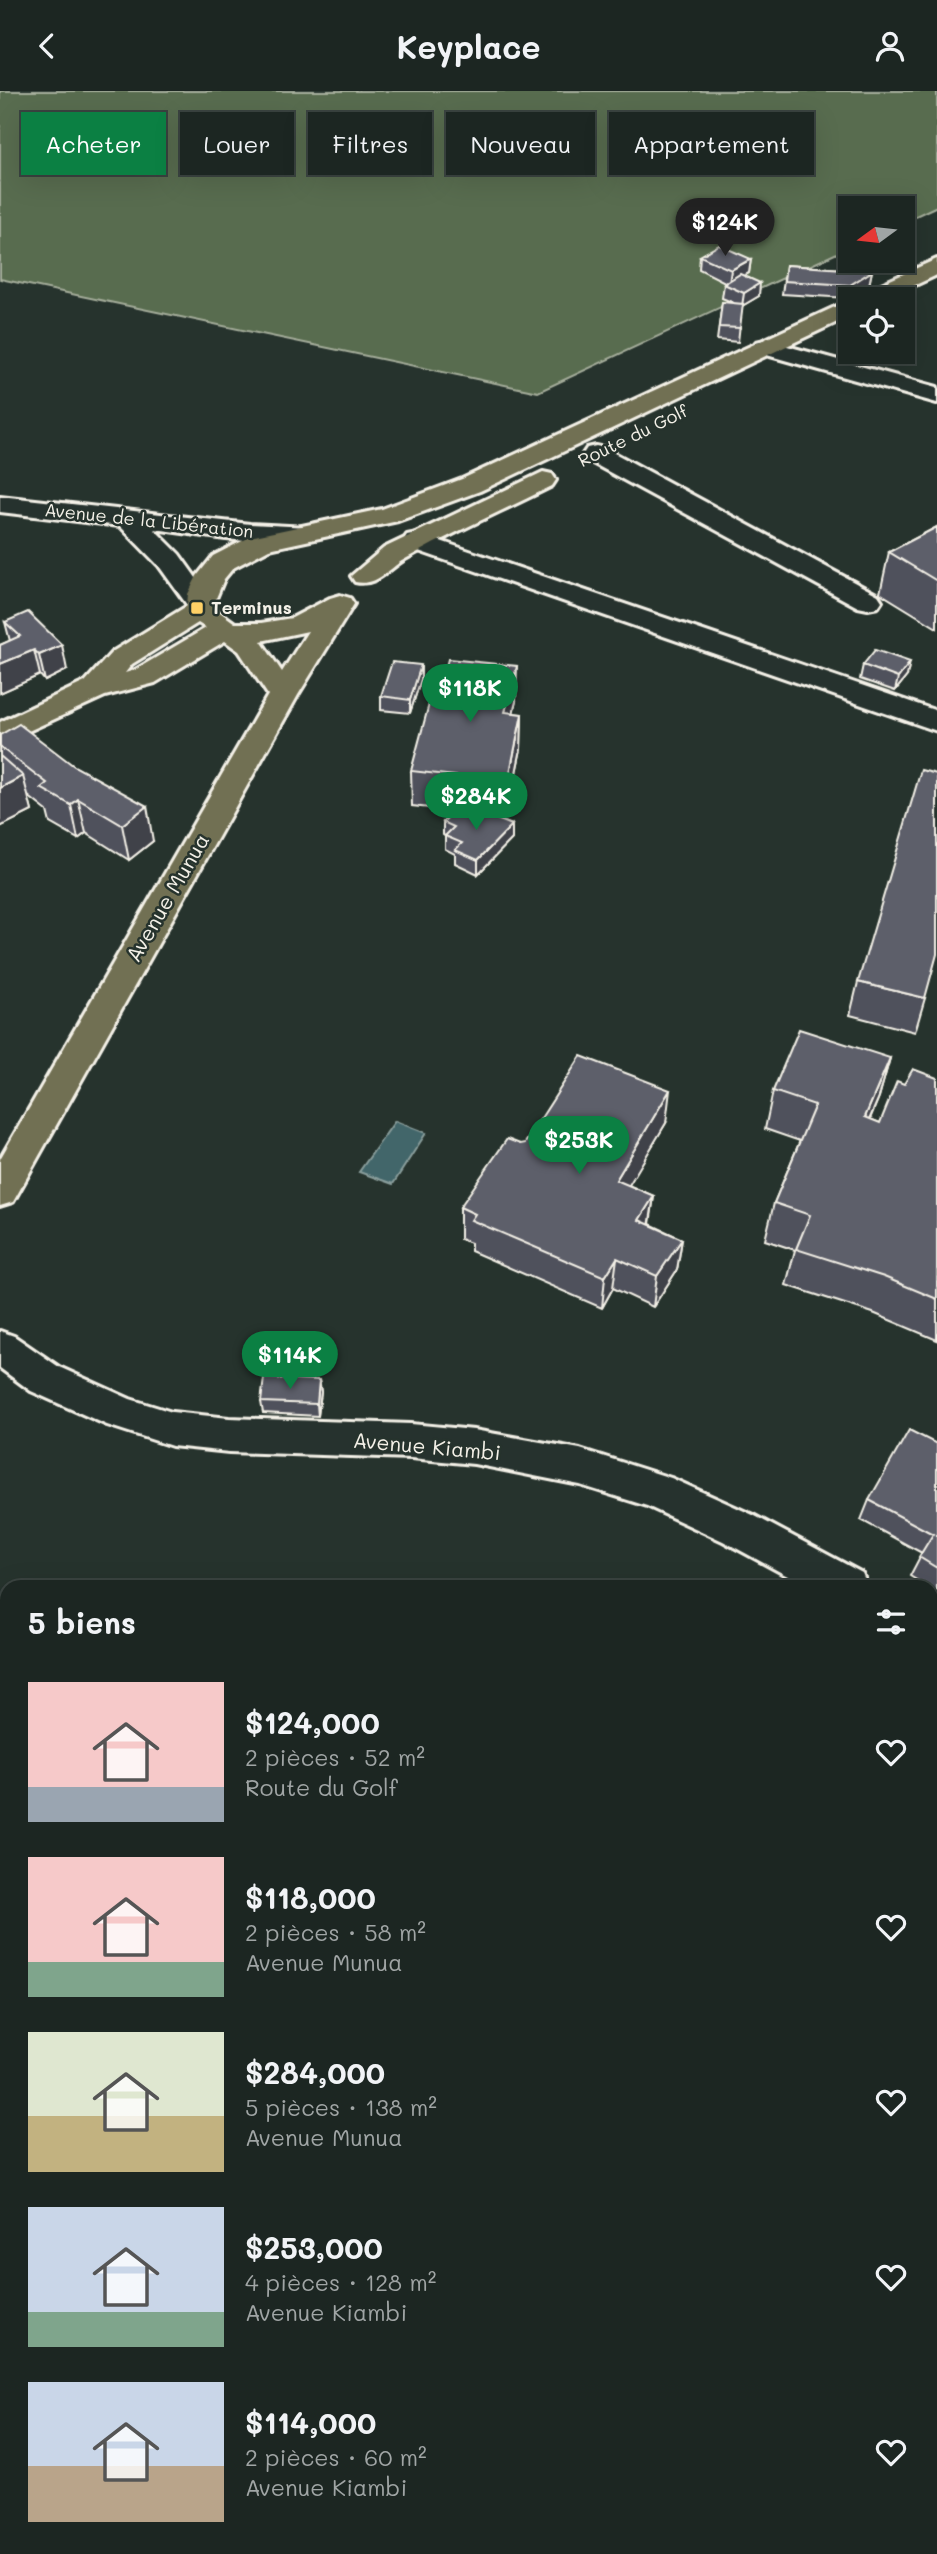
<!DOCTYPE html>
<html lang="fr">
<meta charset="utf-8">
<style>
body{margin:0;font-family:Mali,sans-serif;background:#29322f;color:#f1f3f6;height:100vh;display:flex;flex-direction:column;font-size:26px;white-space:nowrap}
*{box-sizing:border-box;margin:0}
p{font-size:23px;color:#a0a5a5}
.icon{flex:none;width:38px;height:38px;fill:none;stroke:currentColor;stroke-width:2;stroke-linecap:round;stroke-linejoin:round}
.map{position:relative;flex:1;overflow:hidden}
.sheet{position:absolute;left:0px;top:1489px;width:938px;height:975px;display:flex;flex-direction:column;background:#1c2622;border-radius:21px 21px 0 0;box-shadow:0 7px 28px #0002,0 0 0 2px #3a4340}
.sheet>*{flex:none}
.banner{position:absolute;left:21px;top:21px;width:896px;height:63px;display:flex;gap:14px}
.needle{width:46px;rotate:255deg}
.tools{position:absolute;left:838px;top:105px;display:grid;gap:14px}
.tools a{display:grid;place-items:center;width:77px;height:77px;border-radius:0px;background:#1c2622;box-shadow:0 7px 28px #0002,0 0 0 2px #3a4340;font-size:35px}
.price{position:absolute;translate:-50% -60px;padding:0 16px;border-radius:24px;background:#0b8043;color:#fff;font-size:23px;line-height:46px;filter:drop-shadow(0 2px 4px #0008)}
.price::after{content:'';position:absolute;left:50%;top:42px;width:21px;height:16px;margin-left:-10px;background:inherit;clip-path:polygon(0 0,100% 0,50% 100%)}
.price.selected{background:#222;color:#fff}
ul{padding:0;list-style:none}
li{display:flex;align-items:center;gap:21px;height:175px;padding:0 28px}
li span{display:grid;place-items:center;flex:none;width:196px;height:140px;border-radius:0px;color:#555}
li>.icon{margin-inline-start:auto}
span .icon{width:84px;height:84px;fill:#fffc;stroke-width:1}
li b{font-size:30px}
h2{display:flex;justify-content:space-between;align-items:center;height:84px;padding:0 28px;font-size:30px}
.pill{padding:0 24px;border-radius:0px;background:#1c2622;box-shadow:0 7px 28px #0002,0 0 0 2px #3a4340;font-size:24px;line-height:63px}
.pill.selected{background:#0b8043;color:#fff}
header{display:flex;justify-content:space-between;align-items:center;height:91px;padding:0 28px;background:#1c2622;font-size:32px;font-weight:800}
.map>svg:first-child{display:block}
.green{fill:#586c4f;stroke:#a6ae9c;stroke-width:2}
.water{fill:#43666a;stroke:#8a9e9c;stroke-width:2}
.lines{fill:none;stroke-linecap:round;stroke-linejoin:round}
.minor-casing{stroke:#f4f1e8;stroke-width:6}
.major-casing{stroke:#f4f1e8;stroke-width:6}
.minor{fill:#26332d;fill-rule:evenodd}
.major{fill:#716f52;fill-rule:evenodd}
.wall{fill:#50515b;stroke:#f4f1e8;stroke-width:2}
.shaded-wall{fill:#41424a;stroke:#f4f1e8;stroke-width:2}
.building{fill:#5d5e6a;stroke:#f4f1e8;stroke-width:2}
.poi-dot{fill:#ffd166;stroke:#26332d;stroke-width:2.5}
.labels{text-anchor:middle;stroke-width:5;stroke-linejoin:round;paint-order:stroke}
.far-street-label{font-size:18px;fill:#f4f1e8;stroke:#26332d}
.far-poi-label{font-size:18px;font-weight:bold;fill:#f4f1e8;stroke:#26332d;text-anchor:start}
.street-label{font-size:21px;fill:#f4f1e8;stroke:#26332d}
</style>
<header><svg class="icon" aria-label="back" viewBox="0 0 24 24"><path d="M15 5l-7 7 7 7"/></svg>Keyplace<svg class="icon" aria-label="person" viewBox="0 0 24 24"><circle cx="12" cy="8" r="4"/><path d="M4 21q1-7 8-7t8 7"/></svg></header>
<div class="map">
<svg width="937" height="2463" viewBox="0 0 937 2463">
<rect width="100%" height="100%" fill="#26332d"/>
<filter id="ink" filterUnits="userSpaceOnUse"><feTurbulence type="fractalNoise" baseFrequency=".0143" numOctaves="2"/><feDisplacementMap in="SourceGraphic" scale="14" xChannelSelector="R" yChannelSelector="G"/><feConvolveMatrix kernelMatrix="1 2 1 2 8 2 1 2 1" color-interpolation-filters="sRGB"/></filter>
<g filter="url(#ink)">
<polygon class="green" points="0,0 937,0 937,115 903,131 903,117 850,117 850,156 538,301 0,188"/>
<polygon class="water" points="395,1030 426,1042 393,1093 359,1081"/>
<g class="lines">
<defs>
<g id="minor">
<polygon points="765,249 937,296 937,312 756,261 753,256 756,251"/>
<polygon points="596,355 605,357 878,504 882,510 878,516 868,518 858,516 587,369 583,363 587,357"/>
<path d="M 0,405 L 250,433 L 308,436 L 312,442 L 308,448 C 267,458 197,443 154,438 L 179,463 L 214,512 L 210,518 L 200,521 L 190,518 L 159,475 L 120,435 L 0,421 Z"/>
<polygon points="417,442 937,620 937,640 407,456 403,450 407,444"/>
<polygon points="0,1240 14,1245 59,1276 130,1308 172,1321 229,1327 411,1333 474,1339 580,1358 671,1387 753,1424 862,1482 868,1496 808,1496 723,1450 647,1415 580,1394 474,1373 411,1367 229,1361 172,1355 107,1334 31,1300 0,1277"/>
<polygon points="931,1530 937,1532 937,1574 931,1572"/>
<polygon points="931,1901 937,1903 937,1954 931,1952"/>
<polygon points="931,2244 937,2245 937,2299 931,2298"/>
</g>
<g id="major">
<polygon points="937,168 937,184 885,208 855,208 859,203"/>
<path d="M 850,209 L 850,225 L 480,400 L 398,430 L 269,458 L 233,477 L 224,488 L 214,512 L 217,519 L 235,532 L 261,532 L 292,527 L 330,507 L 340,504 L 350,507 L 354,513 L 298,604 L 13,1111 L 0,1115 L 0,1068 L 268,604 L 239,560 L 225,550 L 155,592 L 105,605 L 0,653 L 0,631 L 85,591 L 112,561 L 187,515 L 188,503 L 197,485 L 213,465 L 250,446 L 382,418 L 462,388 ZM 198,532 L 206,537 L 135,579 L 125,582 L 132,573 ZM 308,540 L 282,581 L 261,550 Z"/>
<path d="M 543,381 L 552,383 L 556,389 L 552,395 C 504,419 454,441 407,467 C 388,477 378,496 355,491 L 351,485 L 384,457 Z"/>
</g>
</defs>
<use href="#minor" class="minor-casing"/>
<use href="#major" class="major-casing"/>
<use href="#minor" class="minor"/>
<use href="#major" class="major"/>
</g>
<g class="wall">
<polygon points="700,165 751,168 749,182 744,185 759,205 742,215 738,251 717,249 722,211 734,212 722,207 724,193 727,192 699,178"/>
<polygon points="786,174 872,180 869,194 848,207 782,203"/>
<polygon points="937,436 937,537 880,502 889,461"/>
<polygon points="5,531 67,579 45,590 40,584 0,602 0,554 10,550"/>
<polygon points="863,574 907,585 895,600 860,588"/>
<polygon points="421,588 410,622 381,619 381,605"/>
<polygon points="516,610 513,622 522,623 521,658 507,725 484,723 512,734 512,748 478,783 455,772 455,763 445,758 445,745 443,744 443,731 463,727 468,721 412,715 411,680 435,614"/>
<polygon points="0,644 153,750 129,769 86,742 78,748 50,732 47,720 28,705 32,720 0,736"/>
<polygon points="858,891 925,907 915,941 850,924"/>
<polygon points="890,967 879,1006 870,1028 880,1032 904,993 937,987 937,1249 873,1222 786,1194 795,1159 765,1149 774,1112 800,1050 765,1038 773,1000"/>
<polygon points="666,1032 628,1094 654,1105 650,1133 682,1148 677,1179 653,1216 613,1197 602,1217 471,1160 471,1152 460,1148 460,1116"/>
<polygon points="319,1289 321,1301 318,1325 263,1322 261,1311"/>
<polygon points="937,1353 937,1502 931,1498 931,1496 928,1496 910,1485 922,1462 861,1429 869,1409"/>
<polygon points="727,2457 899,2457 900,2463 727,2463"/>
</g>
<g class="shaded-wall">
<polygon points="751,168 749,182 729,193 731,179"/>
<polygon points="872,180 869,194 848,207 850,194"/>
<polygon points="760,192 759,205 742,215 744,202"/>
<polygon points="62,554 67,579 45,590 39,564"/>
<polygon points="34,559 40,584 0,602 0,573"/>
<polygon points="910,571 907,585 895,600 898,587"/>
<polygon points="421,574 421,588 410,622 410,609"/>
<polygon points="517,575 516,610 505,656 505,621"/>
<polygon points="522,623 521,658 507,725 508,691"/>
<polygon points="23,685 32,720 0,736 0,697"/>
<polygon points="78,708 86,742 78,748 71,714"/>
<polygon points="147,715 153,750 129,769 122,734"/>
<polygon points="512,734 512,748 478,783 478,769"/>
<polygon points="890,967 879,1006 854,1064 865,1026"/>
<polygon points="670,999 666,1032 613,1121 616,1089"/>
<polygon points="654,1105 649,1136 639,1129"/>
<polygon points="682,1148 677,1179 653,1216 657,1185"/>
<polygon points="617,1167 613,1197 602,1217 605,1186"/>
<polygon points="319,1289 321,1301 318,1325 317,1313"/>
<polygon points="7,1717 7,1734 0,1736 0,1718"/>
</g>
<g class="building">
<polygon points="719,154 751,168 731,179 700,165"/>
<polygon points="786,174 872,180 850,194 784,190"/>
<polygon points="740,183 760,192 744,202 724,193"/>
<polygon points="722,211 743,213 740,237 719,236"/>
<polygon points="937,436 937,490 889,461"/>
<polygon points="28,521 62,554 39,564 34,559 0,573 0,554 20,545 5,531"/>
<polygon points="875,559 910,571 898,587 863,574"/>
<polygon points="448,568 517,575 505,621 522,623 508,691 411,680 429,613 435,614"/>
<polygon points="392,571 421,574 410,609 381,605"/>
<polygon points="19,633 74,675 147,715 122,734 78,708 71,714 41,697 47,692 0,656 0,644"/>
<polygon points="0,665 23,685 0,697"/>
<polygon points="921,679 937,683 937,863 925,907 858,891"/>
<polygon points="471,718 512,734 478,769 455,759 462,752 445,745 454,736 443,731 452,722 463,727"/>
<polygon points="799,938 890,967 865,1026 880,1032 897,990 904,993 913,978 937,987 937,1208 884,1186 796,1158 810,1124 774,1112 815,1014 773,1000"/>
<polygon points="581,965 670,999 616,1089 654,1105 639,1129 682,1148 657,1185 617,1167 605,1186 471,1129 475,1123 460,1116 507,1048 520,1053 525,1052"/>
<polygon points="264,1287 319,1289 317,1313 261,1311"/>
<polygon points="909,1339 937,1353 937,1477 919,1466 933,1443 869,1409"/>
<polygon points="7,1613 7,1717 0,1718 0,1614"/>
<polygon points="931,1630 937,1635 937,1702 931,1710"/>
<rect x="505" y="2457" width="162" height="6"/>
<polygon points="734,2457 899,2457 900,2463 734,2463"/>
</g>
</g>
<rect class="poi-dot" x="190" y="510" width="14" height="14" rx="3.5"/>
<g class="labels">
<g class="far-street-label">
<text transform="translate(633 345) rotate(-26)" y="6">Route du Golf</text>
<text transform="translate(149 430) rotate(6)" y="6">Avenue de la Libération</text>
</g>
<g class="far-poi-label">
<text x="211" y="523">Terminus</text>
</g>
<g class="street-label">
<text transform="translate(168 807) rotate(-60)" y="7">Avenue Munua</text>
<text transform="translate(427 1356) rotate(5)" y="7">Avenue Kiambi</text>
</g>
</g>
</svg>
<div class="tools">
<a><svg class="needle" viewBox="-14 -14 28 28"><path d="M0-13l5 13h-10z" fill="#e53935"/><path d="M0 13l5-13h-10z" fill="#a0a5a5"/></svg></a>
<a><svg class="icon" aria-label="locate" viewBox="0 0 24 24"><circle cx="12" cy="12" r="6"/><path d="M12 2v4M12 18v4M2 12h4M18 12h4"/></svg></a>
</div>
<b class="price selected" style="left:725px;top:167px">$124K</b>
<b class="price" style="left:470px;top:633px">$118K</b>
<b class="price" style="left:476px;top:741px">$284K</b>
<b class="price" style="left:579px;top:1085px">$253K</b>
<b class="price" style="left:290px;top:1300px">$114K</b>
<div class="banner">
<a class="pill selected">Acheter</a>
<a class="pill">Louer</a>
<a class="pill">Filtres</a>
<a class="pill">Nouveau</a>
<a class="pill">Appartement</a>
</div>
<section class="sheet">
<h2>5 biens<svg class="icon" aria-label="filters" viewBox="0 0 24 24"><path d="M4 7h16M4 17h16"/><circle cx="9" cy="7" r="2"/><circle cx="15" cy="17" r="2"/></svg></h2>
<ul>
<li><span style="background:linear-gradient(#f6c9c9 75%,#9aa5b1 0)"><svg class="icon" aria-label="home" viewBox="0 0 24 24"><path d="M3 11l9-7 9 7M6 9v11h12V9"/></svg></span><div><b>$124,000</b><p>2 pièces · 52 m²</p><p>Route du Golf</p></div><svg class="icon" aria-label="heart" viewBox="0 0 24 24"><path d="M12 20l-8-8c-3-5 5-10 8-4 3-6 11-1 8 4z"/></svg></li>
<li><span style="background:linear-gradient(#f6c9c9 75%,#7fa58c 0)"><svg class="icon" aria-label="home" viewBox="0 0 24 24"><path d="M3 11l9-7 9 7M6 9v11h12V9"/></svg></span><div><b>$118,000</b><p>2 pièces · 58 m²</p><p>Avenue Munua</p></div><svg class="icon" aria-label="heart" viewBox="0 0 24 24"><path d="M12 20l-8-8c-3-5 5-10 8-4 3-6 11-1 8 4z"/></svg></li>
<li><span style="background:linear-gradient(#dfe7d0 60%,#c2b280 0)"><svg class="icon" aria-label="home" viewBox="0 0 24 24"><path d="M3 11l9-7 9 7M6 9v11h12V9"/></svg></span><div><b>$284,000</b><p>5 pièces · 138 m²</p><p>Avenue Munua</p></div><svg class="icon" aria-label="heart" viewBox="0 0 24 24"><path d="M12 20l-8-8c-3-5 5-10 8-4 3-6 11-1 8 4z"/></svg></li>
<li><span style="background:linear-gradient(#c9d6e8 75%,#7fa58c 0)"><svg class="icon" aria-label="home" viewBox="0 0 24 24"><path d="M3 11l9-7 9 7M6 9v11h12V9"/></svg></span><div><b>$253,000</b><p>4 pièces · 128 m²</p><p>Avenue Kiambi</p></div><svg class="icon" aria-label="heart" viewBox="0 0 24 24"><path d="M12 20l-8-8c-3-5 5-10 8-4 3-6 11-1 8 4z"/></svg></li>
<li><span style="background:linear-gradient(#c9d6e8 60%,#b9a48a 0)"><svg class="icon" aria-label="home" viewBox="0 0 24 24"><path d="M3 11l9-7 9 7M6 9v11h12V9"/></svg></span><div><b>$114,000</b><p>2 pièces · 60 m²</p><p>Avenue Kiambi</p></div><svg class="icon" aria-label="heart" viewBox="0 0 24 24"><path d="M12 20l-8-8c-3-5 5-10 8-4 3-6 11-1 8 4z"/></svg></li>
</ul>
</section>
</div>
